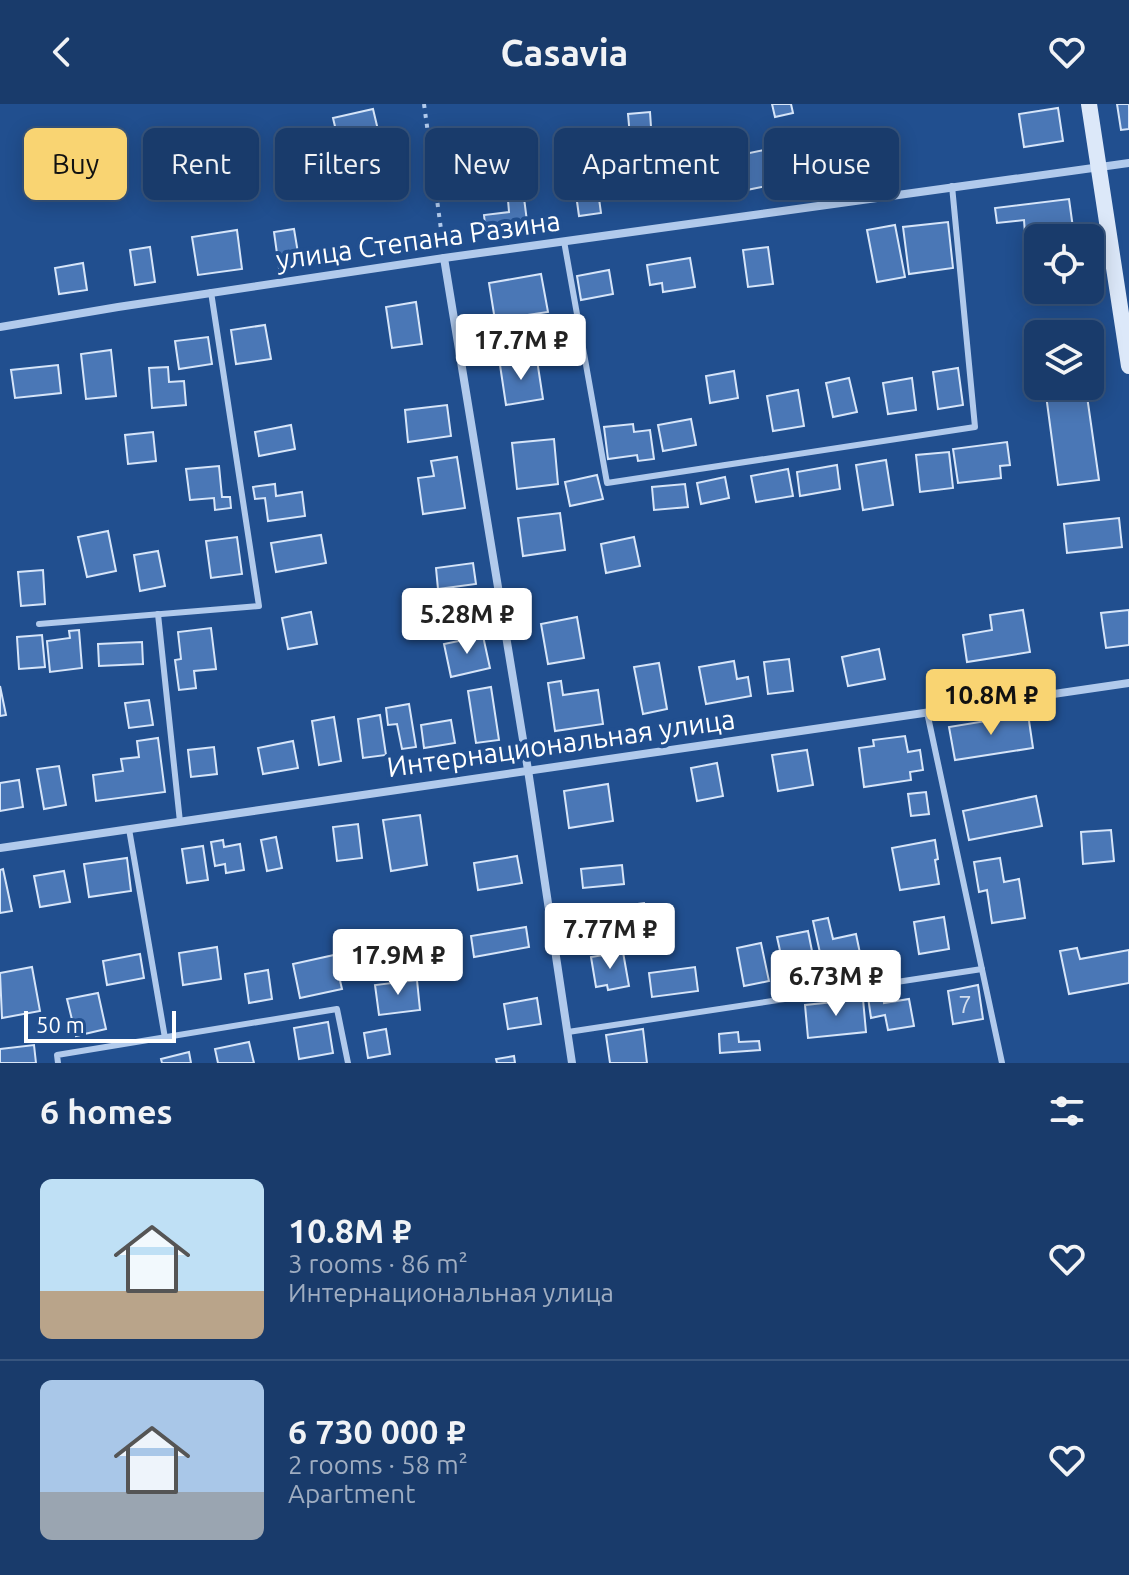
<!DOCTYPE html>
<meta charset="utf-8">
<style>
body{margin:0;font-family:Ubuntu,sans-serif;background:#264673;color:#f1f3f6;height:100vh;display:flex;flex-direction:column;font-size:30px;white-space:nowrap}
*{box-sizing:border-box;margin:0}
p{font-size:26px;color:#9fadc1}
.icon{flex:none;width:44px;height:44px;fill:none;stroke:currentColor;stroke-width:2;stroke-linecap:round;stroke-linejoin:round}
.map{position:relative;height:959px;overflow:hidden}
.details{display:flex;flex-direction:column;background:#193b6b;flex:1}
.details>*{flex:none}
.banner{position:absolute;left:24px;top:24px;width:1082px;height:72px;display:flex;gap:16px}
.fabs{position:absolute;left:1024px;top:120px;display:grid;gap:16px}
.fabs a{display:grid;place-items:center;width:80px;height:80px;border-radius:12px;background:#193b6b;box-shadow:0 4px 20px #0003,0 0 0 2px #37557e;font-size:40px}
.scale{position:absolute;left:24px;bottom:20px;width:152px;box-sizing:border-box;padding-left:8px;border:4px solid #fff;border-top:0;font-size:22px;line-height:28px;white-space:nowrap;color:#fff;-webkit-text-stroke:6px #214f8f;paint-order:stroke}
.price{position:absolute;translate:-50% -68px;padding:0 18px;border-radius:8px;background:#fff;color:#222;font-size:26px;line-height:52px;filter:drop-shadow(0 2px 4px #0008)}
.price::after{content:'';position:absolute;left:50%;top:48px;width:24px;height:18px;margin-left:-12px;background:inherit;clip-path:polygon(0 0,100% 0,50% 100%)}
.price.on{background:#f9d472;color:#111}
ul{padding:0;list-style:none}
li{display:flex;align-items:center;gap:24px;height:200px;padding:0 40px}
li+li{border-top:2px solid #37557e}
li span{display:grid;place-items:center;flex:none;width:224px;height:160px;border-radius:12px;color:#555}
li>.icon{margin-inline-start:auto}
span .icon{width:96px;height:96px;fill:#fffc;stroke-width:1}
li b{font-size:34px}
h2{display:flex;justify-content:space-between;align-items:center;height:96px;padding:0 40px;font-size:34px}
.chip{padding:0 28px;border-radius:12px;background:#193b6b;box-shadow:0 4px 20px #0003,0 0 0 2px #37557e;font-size:28px;line-height:72px}
.chip.on{background:#f9d472;color:#111}
header{display:flex;justify-content:space-between;align-items:center;height:104px;padding:0 40px;background:#193b6b;font-size:36px;font-weight:700}
.map>svg:first-child{display:block}
.building{fill:#4a77b6;stroke:#d6e5f9;stroke-width:2}
.lines{fill:none;stroke-linecap:round;stroke-linejoin:round}
.path{stroke:#b1caec;stroke-width:4;stroke-dasharray:4 6;stroke-linecap:butt}
.lane{stroke:#b1caec;stroke-width:6}
.street{stroke:#b1caec;stroke-width:8}
.secondary{stroke:#dce8f9;stroke-width:16}
.labels{text-anchor:middle;stroke-width:8;stroke-linejoin:round;paint-order:stroke}
.number-label{font-size:24px;fill:#d2dded}
.street-label{font-size:28px;fill:#fff;stroke:#214f8f}
</style>
<header><svg class="icon" aria-label="back" viewBox="0 0 24 24"><path d="M15 5l-7 7 7 7"/></svg>Casavia<svg class="icon" aria-label="heart" viewBox="0 0 24 24"><path d="M12 20l-8-8c-3-5 5-10 8-4 3-6 11-1 8 4z"/></svg></header>
<div class="map">
<svg width="1129" height="959" viewBox="0 0 1129 959">
<rect width="100%" height="100%" fill="#214f8f"/>
<g class="building">
<polygon points="772,0 791,0 793,9 775,13"/>
<polygon points="1117,0 1129,0 1129,25 1121,26"/>
<polygon points="1058,4 1063,37 1024,43 1019,10"/>
<polygon points="373,5 378,26 338,35 333,14"/>
<polygon points="650,8 653,53 632,55 628,10"/>
<polygon points="400,32 408,67 384,72 376,38"/>
<polygon points="864,42 868,67 816,74 812,50"/>
<polygon points="764,46 771,81 742,87 735,52"/>
<polygon points="520,55 524,84 473,91 469,62"/>
<polygon points="596,73 601,109 579,112 574,76"/>
<polygon points="524,94 528,125 486,129 484,111 509,108 508,96"/>
<polygon points="1069,95 1073,124 1025,130 1024,116 997,119 995,104"/>
<polygon points="948,118 953,164 909,170 903,123"/>
<polygon points="895,121 905,173 877,178 867,126"/>
<polygon points="294,125 300,161 279,164 274,128"/>
<polygon points="237,126 242,165 198,171 192,133"/>
<polygon points="150,143 155,178 135,181 130,146"/>
<polygon points="768,143 773,180 748,183 743,146"/>
<polygon points="690,154 695,183 663,188 662,179 650,181 647,161"/>
<polygon points="83,159 87,186 59,190 55,164"/>
<polygon points="609,166 613,190 581,196 577,172"/>
<polygon points="541,170 548,208 520,212 523,231 498,235 489,179"/>
<polygon points="416,198 422,240 392,244 386,203"/>
<polygon points="265,221 271,255 236,260 231,226"/>
<polygon points="1090,226 1095,254 1090,255 1090,230 1068,230"/>
<polygon points="208,233 212,260 179,265 175,237"/>
<polygon points="111,246 116,292 86,295 81,250"/>
<polygon points="537,256 543,295 506,301 500,261"/>
<polygon points="58,261 61,289 15,294 11,266"/>
<polygon points="168,263 169,278 184,277 186,301 152,304 149,264"/>
<polygon points="958,264 963,301 938,305 933,268"/>
<polygon points="734,267 738,294 710,299 706,272"/>
<polygon points="849,274 857,308 833,313 826,279"/>
<polygon points="912,274 916,306 888,310 883,279"/>
<polygon points="1086,285 1099,376 1058,381 1046,291"/>
<polygon points="798,286 804,322 773,327 767,292"/>
<polygon points="447,301 451,332 408,338 405,306"/>
<polygon points="691,315 696,341 663,347 658,321"/>
<polygon points="633,320 634,328 650,326 654,355 638,357 637,351 608,355 604,323"/>
<polygon points="291,321 295,345 259,352 255,328"/>
<polygon points="153,328 156,357 128,360 125,331"/>
<polygon points="554,335 558,380 517,385 512,339"/>
<polygon points="1007,338 1010,361 1000,362 1001,374 958,379 953,345"/>
<polygon points="949,348 953,384 920,388 916,351"/>
<polygon points="457,353 465,404 423,410 418,374 434,372 431,357"/>
<polygon points="886,356 893,401 863,406 856,361"/>
<polygon points="837,361 840,385 800,392 797,368"/>
<polygon points="219,362 222,393 230,393 231,404 215,406 214,394 190,396 186,365"/>
<polygon points="788,365 793,392 756,398 751,372"/>
<polygon points="597,371 603,395 570,402 565,378"/>
<polygon points="725,373 729,394 701,400 697,379"/>
<polygon points="275,380 276,392 302,388 305,412 268,417 265,394 255,395 253,383"/>
<polygon points="685,380 688,403 654,406 652,383"/>
<polygon points="560,409 565,446 523,452 518,414"/>
<polygon points="1119,414 1122,443 1067,449 1064,420"/>
<polygon points="108,427 116,467 87,473 78,433"/>
<polygon points="321,431 326,459 276,468 271,439"/>
<polygon points="237,433 242,470 211,474 206,437"/>
<polygon points="634,433 640,462 606,469 601,440"/>
<polygon points="158,447 165,482 140,487 134,451"/>
<polygon points="473,459 476,480 438,485 436,464"/>
<polygon points="43,466 45,500 21,502 18,468"/>
<polygon points="477,491 481,509 458,514 460,525 445,528 439,498"/>
<polygon points="1023,506 1030,548 967,558 963,531 992,526 990,511"/>
<polygon points="1129,506 1129,541 1106,544 1101,509"/>
<polygon points="311,508 317,540 288,545 282,514"/>
<polygon points="577,513 584,554 548,560 541,520"/>
<polygon points="211,524 216,565 194,567 196,584 179,586 175,556 181,555 178,528"/>
<polygon points="79,526 82,564 50,568 47,537 70,534 69,527"/>
<polygon points="42,531 45,563 19,565 17,533"/>
<polygon points="483,532 490,564 451,573 444,540"/>
<polygon points="142,538 143,560 99,562 98,540"/>
<polygon points="879,545 885,575 848,582 842,553"/>
<polygon points="789,555 793,587 768,590 764,558"/>
<polygon points="734,557 737,575 748,573 751,592 706,600 699,563"/>
<polygon points="659,559 667,605 643,610 634,563"/>
<polygon points="561,577 563,591 598,586 603,620 555,627 548,579"/>
<polygon points="0,582 6,611 0,612"/>
<polygon points="491,583 499,636 476,639 468,587"/>
<polygon points="149,596 153,621 129,624 125,599"/>
<polygon points="409,600 416,643 402,645 397,620 388,621 386,604"/>
<polygon points="1028,610 1033,644 955,656 949,623"/>
<polygon points="380,611 386,651 363,654 358,615"/>
<polygon points="334,613 341,657 319,661 312,617"/>
<polygon points="451,616 455,639 424,644 421,621"/>
<polygon points="905,632 908,648 920,646 923,666 910,668 911,676 864,683 859,644 874,642 873,636"/>
<polygon points="158,634 165,688 96,697 93,671 123,667 121,655 139,653 137,637"/>
<polygon points="293,637 298,664 263,670 258,644"/>
<polygon points="214,643 217,670 191,673 188,646"/>
<polygon points="807,646 813,681 778,687 772,651"/>
<polygon points="717,659 723,692 697,697 691,664"/>
<polygon points="59,662 66,701 44,705 37,665"/>
<polygon points="19,676 23,703 0,707 0,679"/>
<polygon points="608,680 613,717 569,724 564,687"/>
<polygon points="926,688 929,710 911,712 908,690"/>
<polygon points="1036,692 1042,722 969,736 963,707"/>
<polygon points="420,711 427,761 391,767 383,716"/>
<polygon points="358,720 362,754 337,757 333,723"/>
<polygon points="1111,726 1114,757 1083,760 1081,728"/>
<polygon points="276,733 282,764 267,767 261,736"/>
<polygon points="223,736 224,743 240,740 244,766 226,769 225,760 215,762 211,738"/>
<polygon points="935,736 938,755 935,756 939,780 900,786 892,744"/>
<polygon points="203,742 208,776 187,779 182,745"/>
<polygon points="517,752 522,779 478,786 474,759"/>
<polygon points="127,754 131,787 89,793 84,760"/>
<polygon points="1000,754 1004,778 1019,775 1025,814 992,819 987,786 979,788 974,758"/>
<polygon points="622,761 624,780 583,784 581,765"/>
<polygon points="3,765 12,807 0,809 0,766"/>
<polygon points="64,767 70,798 40,803 34,772"/>
<polygon points="644,799 649,835 590,844 584,807"/>
<polygon points="944,813 949,845 919,850 914,818"/>
<polygon points="828,814 833,835 856,830 862,859 824,867 813,817"/>
<polygon points="526,823 529,843 474,853 471,832"/>
<polygon points="808,827 812,847 802,849 806,870 786,874 777,833"/>
<polygon points="761,839 769,877 744,882 737,844"/>
<polygon points="217,843 221,875 183,881 179,849"/>
<polygon points="1077,844 1080,855 1129,846 1129,879 1069,890 1060,847"/>
<polygon points="623,848 629,882 608,886 607,881 596,883 591,853"/>
<polygon points="140,850 144,874 107,881 103,857"/>
<polygon points="334,851 342,885 300,894 293,860"/>
<polygon points="32,863 40,907 2,914 0,869"/>
<polygon points="695,863 698,887 652,893 649,869"/>
<polygon points="268,866 272,895 249,899 245,870"/>
<polygon points="417,876 420,906 379,911 375,881"/>
<polygon points="978,881 983,915 953,920 948,887"/>
<polygon points="98,889 106,925 76,932 67,895"/>
<polygon points="883,891 884,899 909,895 914,922 888,926 885,911 871,914 868,893"/>
<polygon points="537,894 541,920 508,925 504,900"/>
<polygon points="863,895 866,928 808,934 805,901"/>
<polygon points="328,918 333,949 299,955 294,924"/>
<polygon points="386,925 390,950 368,954 364,929"/>
<polygon points="643,925 647,959 610,959 606,931"/>
<polygon points="738,928 739,938 759,937 760,946 720,949 719,930"/>
<polygon points="249,938 254,959 218,959 215,945"/>
<polygon points="34,941 36,959 0,959 0,945"/>
<polygon points="189,948 191,959 162,959 161,955"/>
<polygon points="514,952 515,959 497,959 496,955"/>
</g>
<g class="lines">
<polyline class="path" points="424,0 443,140"/>
<g class="lane">
<polyline points="564,137 607,379 975,323 952,82"/>
<polyline points="158,510 180,718"/>
<polyline points="39,520 259,502 211,188"/>
<polyline points="927,608 1002,959"/>
<polyline points="129,725 165,934"/>
<polyline points="568,928 982,865"/>
<polyline points="58,959 57,951 337,905 348,959"/>
</g>
<g class="street">
<polyline points="444,154 528,666 572,959"/>
<polyline points="0,223 118,203 444,154 1129,59"/>
<polyline points="0,744 1129,579"/>
</g>
<polyline class="secondary" points="1089,0 1129,262"/>
</g>
<g class="labels">
<g class="number-label">
<text x="965" y="909">7</text>
</g>
<g class="street-label">
<text transform="translate(418 136) rotate(-8)" y="10">улица Степана Разина</text>
<text transform="translate(561 639) rotate(-8)" y="10">Интернациональная улица</text>
</g>
</g>
</svg>
<div class="fabs">
<a><svg class="icon" aria-label="locate" viewBox="0 0 24 24"><circle cx="12" cy="12" r="6"/><path d="M12 2v4M12 18v4M2 12h4M18 12h4"/></svg></a>
<a><svg class="icon" aria-label="layers" viewBox="0 0 24 24"><path d="M12 4l9 5-9 5-9-5zM3 14l9 5 9-5"/></svg></a>
</div>
<div class="scale">50 m</div>
<b class="price" style="left:521px;top:278px">17.7M ₽</b>
<b class="price" style="left:467px;top:552px">5.28M ₽</b>
<b class="price on" style="left:991px;top:633px">10.8M ₽</b>
<b class="price" style="left:610px;top:867px">7.77M ₽</b>
<b class="price" style="left:398px;top:893px">17.9M ₽</b>
<b class="price" style="left:836px;top:914px">6.73M ₽</b>
<div class="banner">
<a class="chip on">Buy</a>
<a class="chip">Rent</a>
<a class="chip">Filters</a>
<a class="chip">New</a>
<a class="chip">Apartment</a>
<a class="chip">House</a>
</div>
</div>
<section class="details">
<h2>6 homes<svg class="icon" aria-label="filters" viewBox="0 0 24 24"><path d="M4 7h16M4 17h16"/><circle cx="9" cy="7" r="2"/><circle cx="15" cy="17" r="2"/></svg></h2>
<ul>
<li><span style="background:linear-gradient(#bfe0f5 70%,#b9a48a 0)"><svg class="icon" aria-label="home" viewBox="0 0 24 24"><path d="M3 11l9-7 9 7M6 9v11h12V9"/></svg></span><div><b>10.8M ₽</b><p>3 rooms · 86 m²</p><p>Интернациональная улица</p></div><svg class="icon" aria-label="heart" viewBox="0 0 24 24"><path d="M12 20l-8-8c-3-5 5-10 8-4 3-6 11-1 8 4z"/></svg></li>
<li><span style="background:linear-gradient(#a9c7e8 70%,#9aa5b1 0)"><svg class="icon" aria-label="home" viewBox="0 0 24 24"><path d="M3 11l9-7 9 7M6 9v11h12V9"/></svg></span><div><b>6 730 000 ₽</b><p>2 rooms · 58 m²</p><p>Apartment</p></div><svg class="icon" aria-label="heart" viewBox="0 0 24 24"><path d="M12 20l-8-8c-3-5 5-10 8-4 3-6 11-1 8 4z"/></svg></li>
</ul>
</section>
